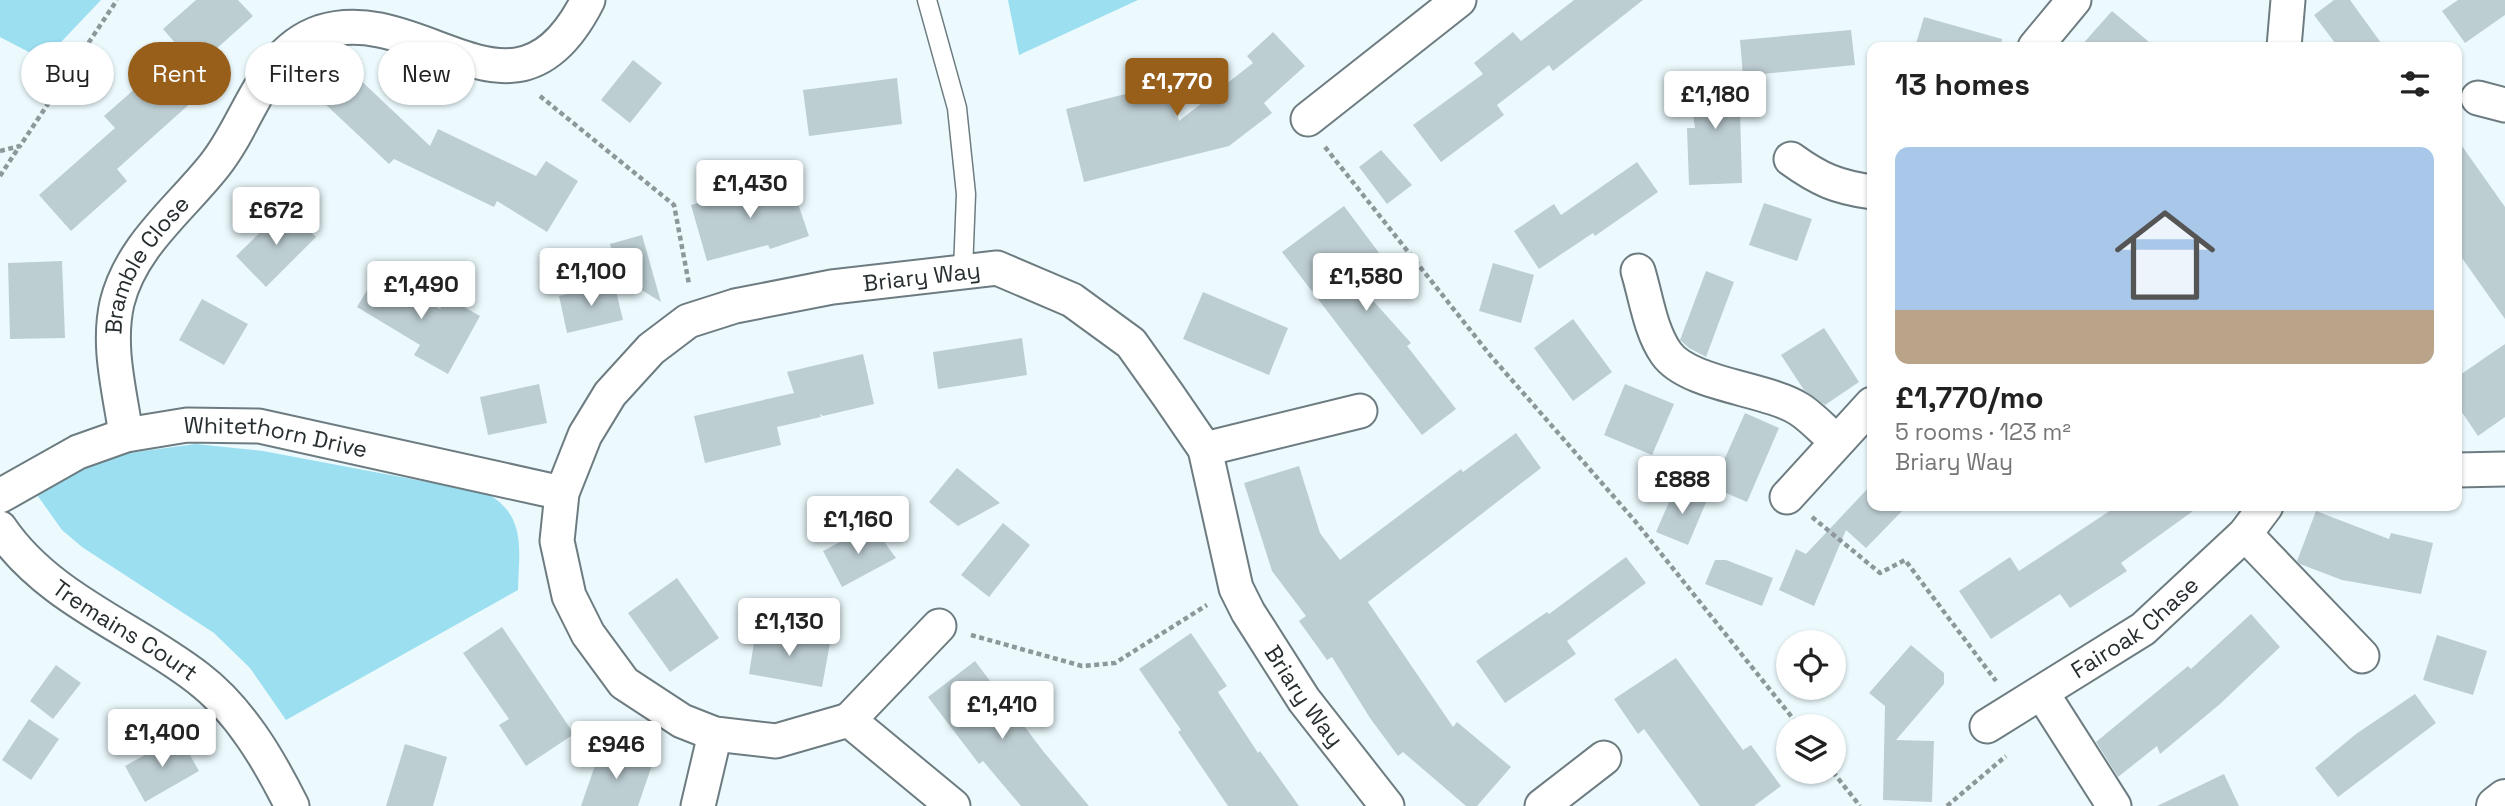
<!DOCTYPE html>
<meta charset="utf-8">
<style>
body{margin:0;font-family:"Space Grotesk",sans-serif;background:#f6f6f6;color:#222;height:100vh;display:flex;flex-direction:column;font-size:26px;white-space:nowrap}
*{box-sizing:border-box;margin:0}
p{font-size:23px;color:#767676}
.icon{flex:none;width:38px;height:38px;fill:none;stroke:currentColor;stroke-width:2;stroke-linecap:round;stroke-linejoin:round}
.map{position:relative;flex:1;overflow:hidden}
.details{position:absolute;left:1867px;top:42px;width:595px;height:469px;display:flex;flex-direction:column;background:#fff;border-radius:14px;box-shadow:0 2px 5px #0004}
.details>*{flex:none}
.guide{position:absolute;left:21px;top:42px;width:665px;height:63px;display:flex;gap:14px}
.fabs{position:absolute;left:1776px;top:630px;display:grid;gap:14px}
.fabs a{display:grid;place-items:center;width:70px;height:70px;border-radius:50%;background:#fff;box-shadow:0 2px 5px #0004;font-size:35px}
.price{position:absolute;translate:-50% -60px;padding:0 16px;border-radius:7px;background:#fff;color:#222;font-size:23px;line-height:46px;filter:drop-shadow(0 2px 4px #0008)}
.price::after{content:'';position:absolute;left:50%;top:42px;width:21px;height:16px;margin-left:-10px;background:inherit;clip-path:polygon(0 0,100% 0,50% 100%)}
.price.active{background:#985f1b;color:#fff}
ul{padding:0;list-style:none}
li{display:grid;align-content:center;gap:14px;height:371px;padding:0 28px}
li+li{border-top:2px solid #e0e0e0}
li span{display:grid;place-items:center;height:217px;border-radius:14px;color:#555}
li>.icon{margin-inline-start:auto}
span .icon{width:126px;height:126px;fill:#fffc;stroke-width:1}
li b{font-size:30px}
h2{display:flex;justify-content:space-between;align-items:center;height:84px;padding:0 28px;font-size:30px}
.chip{padding:0 24px;border-radius:32px;background:#fff;box-shadow:0 2px 5px #0004;font-size:24px;line-height:63px}
.chip.active{background:#985f1b;color:#fff}
.map>svg:first-child{display:block}
.green{fill:#9bdff0}
.building{fill:#bdced2}
.lines{fill:none;stroke-linecap:round;stroke-linejoin:round}
.lane-casing{stroke:#6d7c80;stroke-width:21}
.street-casing{stroke:#6d7c80;stroke-width:37}
.secondary-casing{stroke:#6d7c80;stroke-width:42}
.path{stroke:#8e989b;stroke-width:4.5;stroke-dasharray:5 3.5;stroke-linecap:butt}
.lane{stroke:#fff;stroke-width:18}
.street{stroke:#fff;stroke-width:33}
.secondary{stroke:#fff;stroke-width:38}
.labels{text-anchor:middle;stroke-width:5;stroke-linejoin:round;paint-order:stroke}
.street-label{font-size:23px;fill:#272e30;stroke:#fff}
</style>
<div class="map">
<svg width="2505" height="806" viewBox="0 0 2505 806">
<rect width="100%" height="100%" fill="#ecfafe"/>
<g class="green">
<polygon points="0,0 101,0 44,60 0,37"/>
<polygon points="1008,0 1138,0 1019,55"/>
<path d="M 196,444 L 263,451 L 486,493 C 527,515 519,550 518,590 L 286,720 L 250,668 L 214,633 L 82,547 L 62,530 L 35,492 L 92,464 L 121,454 Z"/>
</g>
<g class="building">
<polygon points="196,0 238,0 253,16 196,67 163,29"/>
<polygon points="1574,0 1643,0 1553,71 1549,65 1497,105 1504,115 1441,162 1413,125 1483,74 1474,63 1513,32 1521,41"/>
<polygon points="2334,0 2350,0 2384,47 2338,47 2314,15"/>
<polygon points="2458,0 2505,0 2505,15 2465,43 2442,11"/>
<polygon points="2112,11 2155,47 2080,47"/>
<polygon points="1924,17 2002,39 2001,47 1915,47"/>
<polygon points="1851,30 1855,65 1743,76 1740,40"/>
<polygon points="1273,32 1305,66 1264,103 1272,113 1229,146 1084,182 1066,109 1169,83 1179,121 1253,63 1247,56"/>
<polygon points="633,60 662,83 630,123 601,100"/>
<polygon points="162,65 194,100 117,169 127,181 71,231 39,195 115,128 104,116"/>
<polygon points="352,72 430,146 438,129 536,176 546,161 578,181 547,232 497,201 494,207 394,159 389,164 323,102"/>
<polygon points="1739,73 1742,183 1689,185 1687,128 1695,128 1688,80"/>
<polygon points="897,78 902,124 809,136 803,90"/>
<polygon points="2457,139 2505,207 2505,319 2457,251"/>
<polygon points="1381,150 1412,185 1387,204 1359,167"/>
<polygon points="1637,162 1658,192 1595,236 1593,233 1539,269 1514,231 1554,204 1561,215"/>
<polygon points="789,177 809,236 770,249 768,245 707,261 691,205 729,194 730,197"/>
<polygon points="1764,203 1812,219 1797,261 1749,245"/>
<polygon points="1344,206 1394,273 1367,294 1411,343 1407,346 1456,409 1422,435 1282,252"/>
<polygon points="286,207 316,237 266,287 236,256"/>
<polygon points="642,235 661,302 619,276 610,244"/>
<polygon points="62,261 65,338 10,339 8,263"/>
<polygon points="1493,263 1534,275 1521,323 1479,311"/>
<polygon points="1706,271 1734,282 1706,357 1689,348 1680,340"/>
<polygon points="378,272 440,309 446,297 480,316 448,374 414,355 420,345 357,307"/>
<polygon points="614,283 623,320 567,333 559,296"/>
<polygon points="1203,292 1288,328 1269,375 1183,339"/>
<polygon points="202,299 248,324 224,365 179,340"/>
<polygon points="1573,319 1612,372 1573,401 1534,348"/>
<polygon points="1824,328 1859,382 1825,405 1804,390 1781,355"/>
<polygon points="1022,338 1027,375 938,389 933,352"/>
<polygon points="2505,344 2505,417 2478,436 2457,405 2457,377"/>
<polygon points="863,354 874,404 823,416 820,414 821,417 777,427 781,445 705,463 694,416 794,393 787,372"/>
<polygon points="539,384 547,423 488,435 480,397"/>
<polygon points="1625,384 1674,404 1652,455 1604,435"/>
<polygon points="1745,413 1779,428 1747,502 1712,487"/>
<polygon points="1516,433 1541,468 1368,602 1453,727 1457,722 1511,767 1477,806 1466,806 1403,752 1398,756 1370,718 1332,657 1327,660 1299,621 1306,616 1272,571 1244,483 1299,466 1320,533 1340,560 1461,469 1463,472"/>
<polygon points="957,468 1000,503 958,526 929,502"/>
<polygon points="1872,484 1872,506 1907,506 1866,548 1846,530 1814,606 1779,590 1796,549 1806,554"/>
<polygon points="1676,486 1707,500 1688,545 1656,532"/>
<polygon points="2117,506 2200,506 2121,563 2127,571 2070,608 2060,594 1991,639 1959,591 2010,557 2019,571"/>
<polygon points="2316,511 2389,539 2391,533 2433,543 2421,594 2342,580 2300,564 2297,561"/>
<polygon points="1003,523 1030,545 989,597 961,575"/>
<polygon points="872,525 896,558 842,587 823,551"/>
<polygon points="1626,557 1646,583 1567,641 1576,654 1505,703 1476,661 1547,612 1549,614"/>
<polygon points="1715,560 1726,560 1773,578 1762,606 1705,584"/>
<polygon points="677,578 719,638 670,672 628,613"/>
<polygon points="2251,614 2280,647 2220,704 2160,754 2157,746 2118,777 2096,742 2188,666 2191,669"/>
<polygon points="502,627 574,734 526,766 499,725 509,719 463,653"/>
<polygon points="756,630 830,643 822,687 749,674"/>
<polygon points="1191,633 1227,686 1218,692 1258,753 1260,751 1299,806 1228,806 1178,732 1181,730 1139,669"/>
<polygon points="2437,635 2487,651 2473,695 2423,680"/>
<polygon points="1911,645 1944,673 1944,684 1896,740 1934,741 1932,802 1883,800 1885,706 1869,693"/>
<polygon points="1676,658 1743,750 1751,745 1781,786 1754,806 1700,806 1644,729 1638,734 1614,699"/>
<polygon points="975,661 1043,751 1089,806 1021,806 983,761 979,764 928,697"/>
<polygon points="56,665 81,683 53,719 30,701"/>
<polygon points="2415,694 2436,723 2338,797 2315,768 2356,734"/>
<polygon points="29,719 59,739 31,780 2,760"/>
<polygon points="179,736 199,771 145,802 125,766"/>
<polygon points="405,744 447,757 433,806 386,806"/>
<polygon points="601,748 652,765 638,806 581,806"/>
<polygon points="2224,774 2239,806 2157,806"/>
</g>
<g class="lines">
<defs>
<polyline id="lane" points="927,0 957,108 966,194 963,271"/>
<g id="street">
<polyline points="2035,47 2074,0"/>
<polyline points="2284,47 2288,0"/>
<polyline points="2478,98 2505,105"/>
<polyline points="1308,119 1459,0"/>
<path d="M 1791,159 C 1820,180 1837,187 1872,192"/>
<path d="M 1638,271 C 1646,297 1650,330 1666,353 C 1688,385 1766,388 1799,409 C 1812,417 1824,431 1836,441"/>
<path id="s1" d="M 126,435 C 120,392 107,347 117,303 C 131,246 179,210 214,166 C 250,122 262,52 321,32 C 423,0 515,145 588,0"/>
<polyline points="1205,449 1360,411"/>
<polyline points="2457,470 2505,469"/>
<path id="s2" d="M 0,496 L 78,452 L 126,435 L 187,425 L 259,426 L 562,493"/>
<polyline points="1787,497 1872,404"/>
<path id="s3" d="M 0,528 C 48,599 134,628 198,678 C 240,710 269,760 292,806"/>
<polyline points="2245,534 2362,656"/>
<polyline points="2042,693 2114,806"/>
<polyline points="849,720 939,626"/>
<path id="s4" d="M 1987,726 L 2143,629 L 2245,534 L 2266,506"/>
<polyline points="698,806 715,734"/>
<path id="s5" d="M 953,806 L 849,720 L 776,741 L 715,734 L 682,721 L 624,683 L 588,634 L 569,596 L 557,541 L 562,493 L 585,435 L 610,394 L 651,349 L 688,321 L 735,306 L 832,287 L 997,268 L 1072,300 L 1131,343 L 1168,395 L 1205,449 L 1236,588 L 1248,612 L 1304,700 L 1387,806"/>
<polyline points="1542,806 1604,758"/>
</g>
<polyline id="secondary" points="2496,806 2505,799"/>
</defs>
<use href="#lane" class="lane-casing"/>
<use href="#street" class="street-casing"/>
<use href="#secondary" class="secondary-casing"/>
<g class="path">
<polyline points="540,96 674,205 689,284"/>
<polyline points="1325,147 1490,355 1635,521 1799,726"/>
<polyline points="0,151 20,146 117,0"/>
<polyline points="0,176 19,147"/>
<polyline points="1812,517 1880,573 1905,560 1996,681"/>
<polyline points="971,635 1082,666 1115,663 1207,605"/>
<polyline points="1833,772 1860,806"/>
<polyline points="1947,806 2006,756"/>
</g>
<use href="#lane" class="lane"/>
<use href="#street" class="street"/>
<use href="#secondary" class="secondary"/>
</g>
<g class="labels">
<g class="street-label">
<text dy="8" stroke="none"><textPath href="#s1" startOffset="180">Bramble Close</textPath></text>
<text dy="8" stroke="none"><textPath href="#s5" startOffset="1041">Briary Way</textPath></text>
<text dy="8" stroke="none"><textPath href="#s2" startOffset="292">Whitethorn Drive</textPath></text>
<text dy="8" stroke="none"><textPath href="#s4" startOffset="178">Fairoak Chase</textPath></text>
<text dy="8" stroke="none"><textPath href="#s3" startOffset="163">Tremains Court</textPath></text>
<text dy="8" stroke="none"><textPath href="#s5" startOffset="1671">Briary Way</textPath></text>
</g>
</g>
</svg>
<div class="fabs">
<a><svg class="icon" aria-label="locate" viewBox="0 0 24 24"><circle cx="12" cy="12" r="6"/><path d="M12 2v4M12 18v4M2 12h4M18 12h4"/></svg></a>
<a><svg class="icon" aria-label="layers" viewBox="0 0 24 24"><path d="M12 4l9 5-9 5-9-5zM3 14l9 5 9-5"/></svg></a>
</div>
<b class="price active" style="left:1177px;top:118px">£1,770</b>
<b class="price" style="left:1715px;top:131px">£1,180</b>
<b class="price" style="left:750px;top:220px">£1,430</b>
<b class="price" style="left:276px;top:247px">£672</b>
<b class="price" style="left:591px;top:308px">£1,100</b>
<b class="price" style="left:1366px;top:313px">£1,580</b>
<b class="price" style="left:421px;top:321px">£1,490</b>
<b class="price" style="left:1682px;top:516px">£888</b>
<b class="price" style="left:858px;top:556px">£1,160</b>
<b class="price" style="left:789px;top:658px">£1,130</b>
<b class="price" style="left:1002px;top:741px">£1,410</b>
<b class="price" style="left:162px;top:769px">£1,400</b>
<b class="price" style="left:616px;top:781px">£946</b>
<div class="guide">
<a class="chip">Buy</a>
<a class="chip active">Rent</a>
<a class="chip">Filters</a>
<a class="chip">New</a>
</div>
<section class="details">
<h2>13 homes<svg class="icon" aria-label="filters" viewBox="0 0 24 24"><path d="M4 7h16M4 17h16"/><circle cx="9" cy="7" r="2"/><circle cx="15" cy="17" r="2"/></svg></h2>
<ul>
<li><span style="background:linear-gradient(#a9c7e8 75%,#b9a48a 0)"><svg class="icon" aria-label="home" viewBox="0 0 24 24"><path d="M3 11l9-7 9 7M6 9v11h12V9"/></svg></span><div><b>£1,770/mo</b><p>5 rooms · 123 m²</p><p>Briary Way</p></div></li>
</ul>
</section>
</div>
